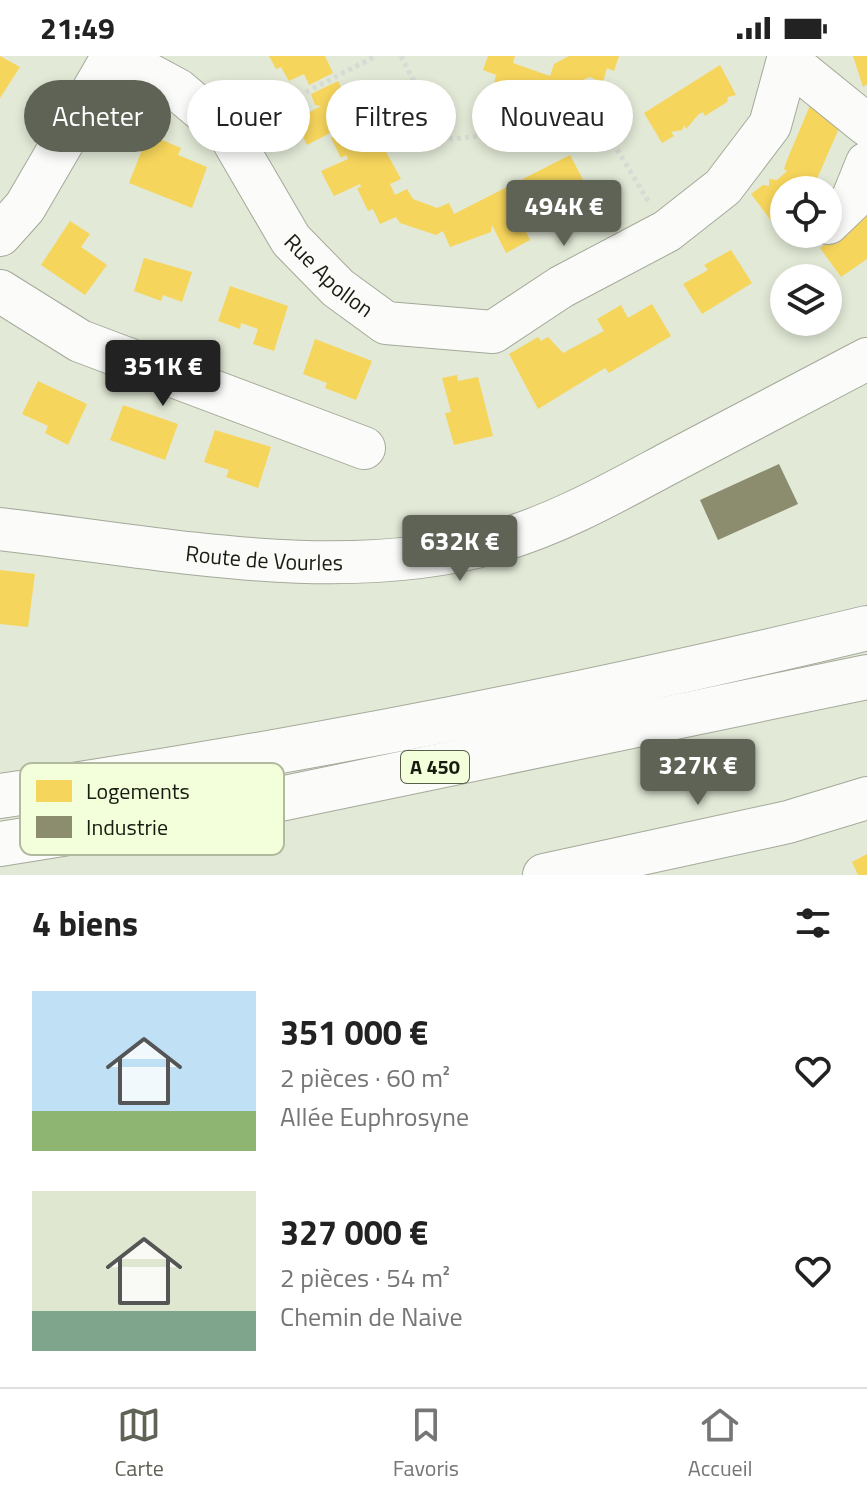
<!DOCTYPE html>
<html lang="fr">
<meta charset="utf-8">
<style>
body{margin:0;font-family:"Titillium Web",sans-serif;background:#f6f6f6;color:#222;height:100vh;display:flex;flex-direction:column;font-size:30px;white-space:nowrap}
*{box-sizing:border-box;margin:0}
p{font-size:26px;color:#767676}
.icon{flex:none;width:44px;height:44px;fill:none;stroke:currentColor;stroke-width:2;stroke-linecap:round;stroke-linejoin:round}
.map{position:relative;height:819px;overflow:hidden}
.drawer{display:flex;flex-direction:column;background:#fff;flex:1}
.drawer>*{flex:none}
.top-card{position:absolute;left:24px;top:24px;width:820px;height:72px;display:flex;gap:16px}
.fabs{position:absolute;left:770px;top:120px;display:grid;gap:16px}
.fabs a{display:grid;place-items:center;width:72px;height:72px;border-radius:50%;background:#fff;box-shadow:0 4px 12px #0003;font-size:40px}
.price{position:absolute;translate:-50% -68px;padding:0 18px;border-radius:8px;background:#5f6355;color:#fff;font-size:26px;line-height:52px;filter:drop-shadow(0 2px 4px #0008)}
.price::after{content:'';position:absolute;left:50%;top:48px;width:24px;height:18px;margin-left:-12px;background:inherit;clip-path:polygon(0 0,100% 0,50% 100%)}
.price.selected{background:#222;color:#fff}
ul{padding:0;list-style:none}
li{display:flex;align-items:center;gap:24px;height:200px;padding:0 32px}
li span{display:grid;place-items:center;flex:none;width:224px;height:160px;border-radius:0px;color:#555}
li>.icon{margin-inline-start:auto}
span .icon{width:96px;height:96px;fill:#fffc;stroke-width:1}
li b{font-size:34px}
h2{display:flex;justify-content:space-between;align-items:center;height:96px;padding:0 32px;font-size:34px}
.pill{padding:0 28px;border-radius:36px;background:#fff;box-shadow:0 4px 12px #0003;font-size:28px;line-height:72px}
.pill.selected{background:#5f6355;color:#fff}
.status{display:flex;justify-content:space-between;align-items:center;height:56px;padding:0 40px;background:#fff;direction:ltr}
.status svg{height:22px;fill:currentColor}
.dock{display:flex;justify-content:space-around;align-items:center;height:112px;border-top:2px solid #e0e0e0;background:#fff;font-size:22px;color:#767676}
.dock a{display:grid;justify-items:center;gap:4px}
.dock .selected{color:#5f6355}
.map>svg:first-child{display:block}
.homes{fill:#f6d55c}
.industry{fill:#8c8c6e}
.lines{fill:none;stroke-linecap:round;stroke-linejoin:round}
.minor-casing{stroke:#a4a99b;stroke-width:44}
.highway-casing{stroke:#a4a99b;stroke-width:46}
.path{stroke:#d8dad4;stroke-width:5;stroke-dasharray:4 4;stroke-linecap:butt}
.minor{stroke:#fbfcf9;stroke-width:42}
.highway{stroke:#fbfcf9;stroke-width:44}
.labels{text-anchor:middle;stroke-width:8;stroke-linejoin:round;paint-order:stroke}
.shield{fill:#f3fedb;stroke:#5a5f4c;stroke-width:2}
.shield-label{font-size:20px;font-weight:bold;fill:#181b0f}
.street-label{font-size:22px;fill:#181b0f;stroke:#f3fedb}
.key{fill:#f3fedb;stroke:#b1ba9e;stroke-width:2}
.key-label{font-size:22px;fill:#181b0f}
</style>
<div class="status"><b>21:49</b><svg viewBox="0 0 49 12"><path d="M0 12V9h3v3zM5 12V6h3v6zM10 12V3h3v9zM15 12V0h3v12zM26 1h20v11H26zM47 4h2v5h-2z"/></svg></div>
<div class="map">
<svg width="867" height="819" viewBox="0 0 867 819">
<rect width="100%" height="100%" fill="#e2e9d6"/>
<g class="homes">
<polygon points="0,0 20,11 0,42"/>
<polygon points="269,0 325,0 333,17 309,29 304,18 289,25 281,11 276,13"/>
<polygon points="488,0 515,0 513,7 550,20 554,8 569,0 619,0 614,15 607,12 603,26 589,21 567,32 564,43 553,39 550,47 534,41 532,46 521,43 494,28 496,19 483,14"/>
<polygon points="853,0 867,0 867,28 863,31"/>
<polygon points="720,9 736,39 728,41 727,46 705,60 703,56 698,59 686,73 684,69 682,74 671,76 674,80 662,87 644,57"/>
<polygon points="338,25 364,77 373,72 401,123 390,128 395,139 407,133 413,143 437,152 449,147 454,158 570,99 591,139 577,146 583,158 557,171 543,143 540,145 543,149 523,159 521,154 517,157 530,184 506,197 492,169 491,176 450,191 443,175 436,179 400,167 396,161 380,168 373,153 368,155 357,132 361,131 360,128 334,140 327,127 321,115 348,103 346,99 341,102 331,82 336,79 334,75 307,89 295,64 321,50 315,49 311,38"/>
<polygon points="814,40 844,61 812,134 784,134 784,157 772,166 751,138 763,129 769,130 769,123 777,124 787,115 784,113 787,104"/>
<polygon points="148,78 181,92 178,99 207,111 192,152 129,127"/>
<polygon points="867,139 867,203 841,221 820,192 833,183 836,188 840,185 844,178 849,180 844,174"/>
<polygon points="70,165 90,178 81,191 107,209 85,239 41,209"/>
<polygon points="731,194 752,227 702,258 683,228 708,214 704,209"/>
<polygon points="144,202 192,216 182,246 163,239 161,245 134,235"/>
<polygon points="230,230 288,250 274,295 253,288 258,273 241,267 240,273 218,265"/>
<polygon points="652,248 671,280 609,317 605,312 538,353 509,298 538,281 541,285 548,281 563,297 604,275 597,263 621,249 628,262"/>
<polygon points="315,283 372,305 356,344 325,332 327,327 303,318"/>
<polygon points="457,319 458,325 478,321 493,380 454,389 445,357 451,356 442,322"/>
<polygon points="38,325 87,348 68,389 45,377 48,370 22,358"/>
<polygon points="123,349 178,368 165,404 110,384"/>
<polygon points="215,374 271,391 258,432 226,421 229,414 204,406"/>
<polygon points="0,514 35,518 28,571 0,568"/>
<polygon points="867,798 867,819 858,819 852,806"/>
</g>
<polygon class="industry" points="779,408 798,448 718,484 700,444"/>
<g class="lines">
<defs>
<g id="minor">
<path id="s1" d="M 115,0 L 178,34 L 228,76 L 291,184 L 338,232 L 386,267 L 493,276 L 561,231 L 667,175 L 723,131 L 770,69 L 789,0"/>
<polyline points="788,5 867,69"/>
<polyline points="828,167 852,144 867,107"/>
<polyline points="0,179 25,151 113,0"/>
<polyline points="0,235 80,285 364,392"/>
<path id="s2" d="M 0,473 C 160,491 341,531 499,485 C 560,467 613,437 669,407 C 735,372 801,338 867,303"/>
<polyline points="544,819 788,766 867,742"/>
</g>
<g id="highway">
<path d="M 0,740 C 291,698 581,641 867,572"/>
<polyline points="0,788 285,742 867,621"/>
</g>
</defs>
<use href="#minor" class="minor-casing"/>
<use href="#highway" class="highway-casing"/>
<g class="path">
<polyline points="401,0 438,73 452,83 601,67 650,148"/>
<polyline points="256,62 376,0"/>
</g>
<use href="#minor" class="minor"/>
<use href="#highway" class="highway"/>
</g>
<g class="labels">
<rect class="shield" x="401" y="695" width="68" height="32" rx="6"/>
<g class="shield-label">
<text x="435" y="718">A 450</text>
</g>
<g class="street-label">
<text dy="8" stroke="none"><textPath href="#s1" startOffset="314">Rue Apollon</textPath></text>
<text dy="8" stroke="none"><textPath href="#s2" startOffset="266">Route de Vourles</textPath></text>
</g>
</g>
<rect x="20" y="707" width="264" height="92" rx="12" class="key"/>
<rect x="36" y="724" width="36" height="22" fill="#f6d55c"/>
<rect x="36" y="760" width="36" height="22" fill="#8c8c6e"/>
<g class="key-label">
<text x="86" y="743">Logements</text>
<text x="86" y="779">Industrie</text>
</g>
</svg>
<div class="fabs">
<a><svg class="icon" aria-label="locate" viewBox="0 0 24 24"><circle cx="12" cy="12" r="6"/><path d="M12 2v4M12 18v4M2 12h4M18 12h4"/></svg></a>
<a><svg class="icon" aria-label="layers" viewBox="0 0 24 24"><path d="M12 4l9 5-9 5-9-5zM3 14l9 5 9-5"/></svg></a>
</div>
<b class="price" style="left:564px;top:192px">494K €</b>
<b class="price selected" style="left:163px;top:352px">351K €</b>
<b class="price" style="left:460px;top:527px">632K €</b>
<b class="price" style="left:698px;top:751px">327K €</b>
<div class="top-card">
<a class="pill selected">Acheter</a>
<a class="pill">Louer</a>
<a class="pill">Filtres</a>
<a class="pill">Nouveau</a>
</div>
</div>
<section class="drawer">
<h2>4 biens<svg class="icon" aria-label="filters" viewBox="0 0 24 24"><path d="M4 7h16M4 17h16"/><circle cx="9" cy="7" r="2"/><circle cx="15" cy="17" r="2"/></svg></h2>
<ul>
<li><span style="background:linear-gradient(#bfe0f5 75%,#8fb573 0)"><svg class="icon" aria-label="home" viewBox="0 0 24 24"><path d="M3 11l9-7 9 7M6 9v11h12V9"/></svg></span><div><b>351 000 €</b><p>2 pièces · 60 m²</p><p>Allée Euphrosyne</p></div><svg class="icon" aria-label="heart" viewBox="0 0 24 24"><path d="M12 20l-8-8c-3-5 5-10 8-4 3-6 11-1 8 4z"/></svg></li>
<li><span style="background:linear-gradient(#dfe7d0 75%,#7fa58c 0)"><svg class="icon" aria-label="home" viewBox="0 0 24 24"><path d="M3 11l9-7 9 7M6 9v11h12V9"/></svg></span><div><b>327 000 €</b><p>2 pièces · 54 m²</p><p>Chemin de Naive</p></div><svg class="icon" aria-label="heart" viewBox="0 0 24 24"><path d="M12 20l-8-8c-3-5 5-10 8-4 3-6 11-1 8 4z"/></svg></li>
</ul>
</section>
<nav class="dock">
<a class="selected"><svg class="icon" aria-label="map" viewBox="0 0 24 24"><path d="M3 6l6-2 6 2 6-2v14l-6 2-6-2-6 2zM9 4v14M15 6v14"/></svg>Carte</a>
<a><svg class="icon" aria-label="saved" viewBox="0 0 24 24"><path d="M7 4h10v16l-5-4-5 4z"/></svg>Favoris</a>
<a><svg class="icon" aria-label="home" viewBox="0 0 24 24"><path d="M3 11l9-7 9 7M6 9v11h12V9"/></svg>Accueil</a>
</nav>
